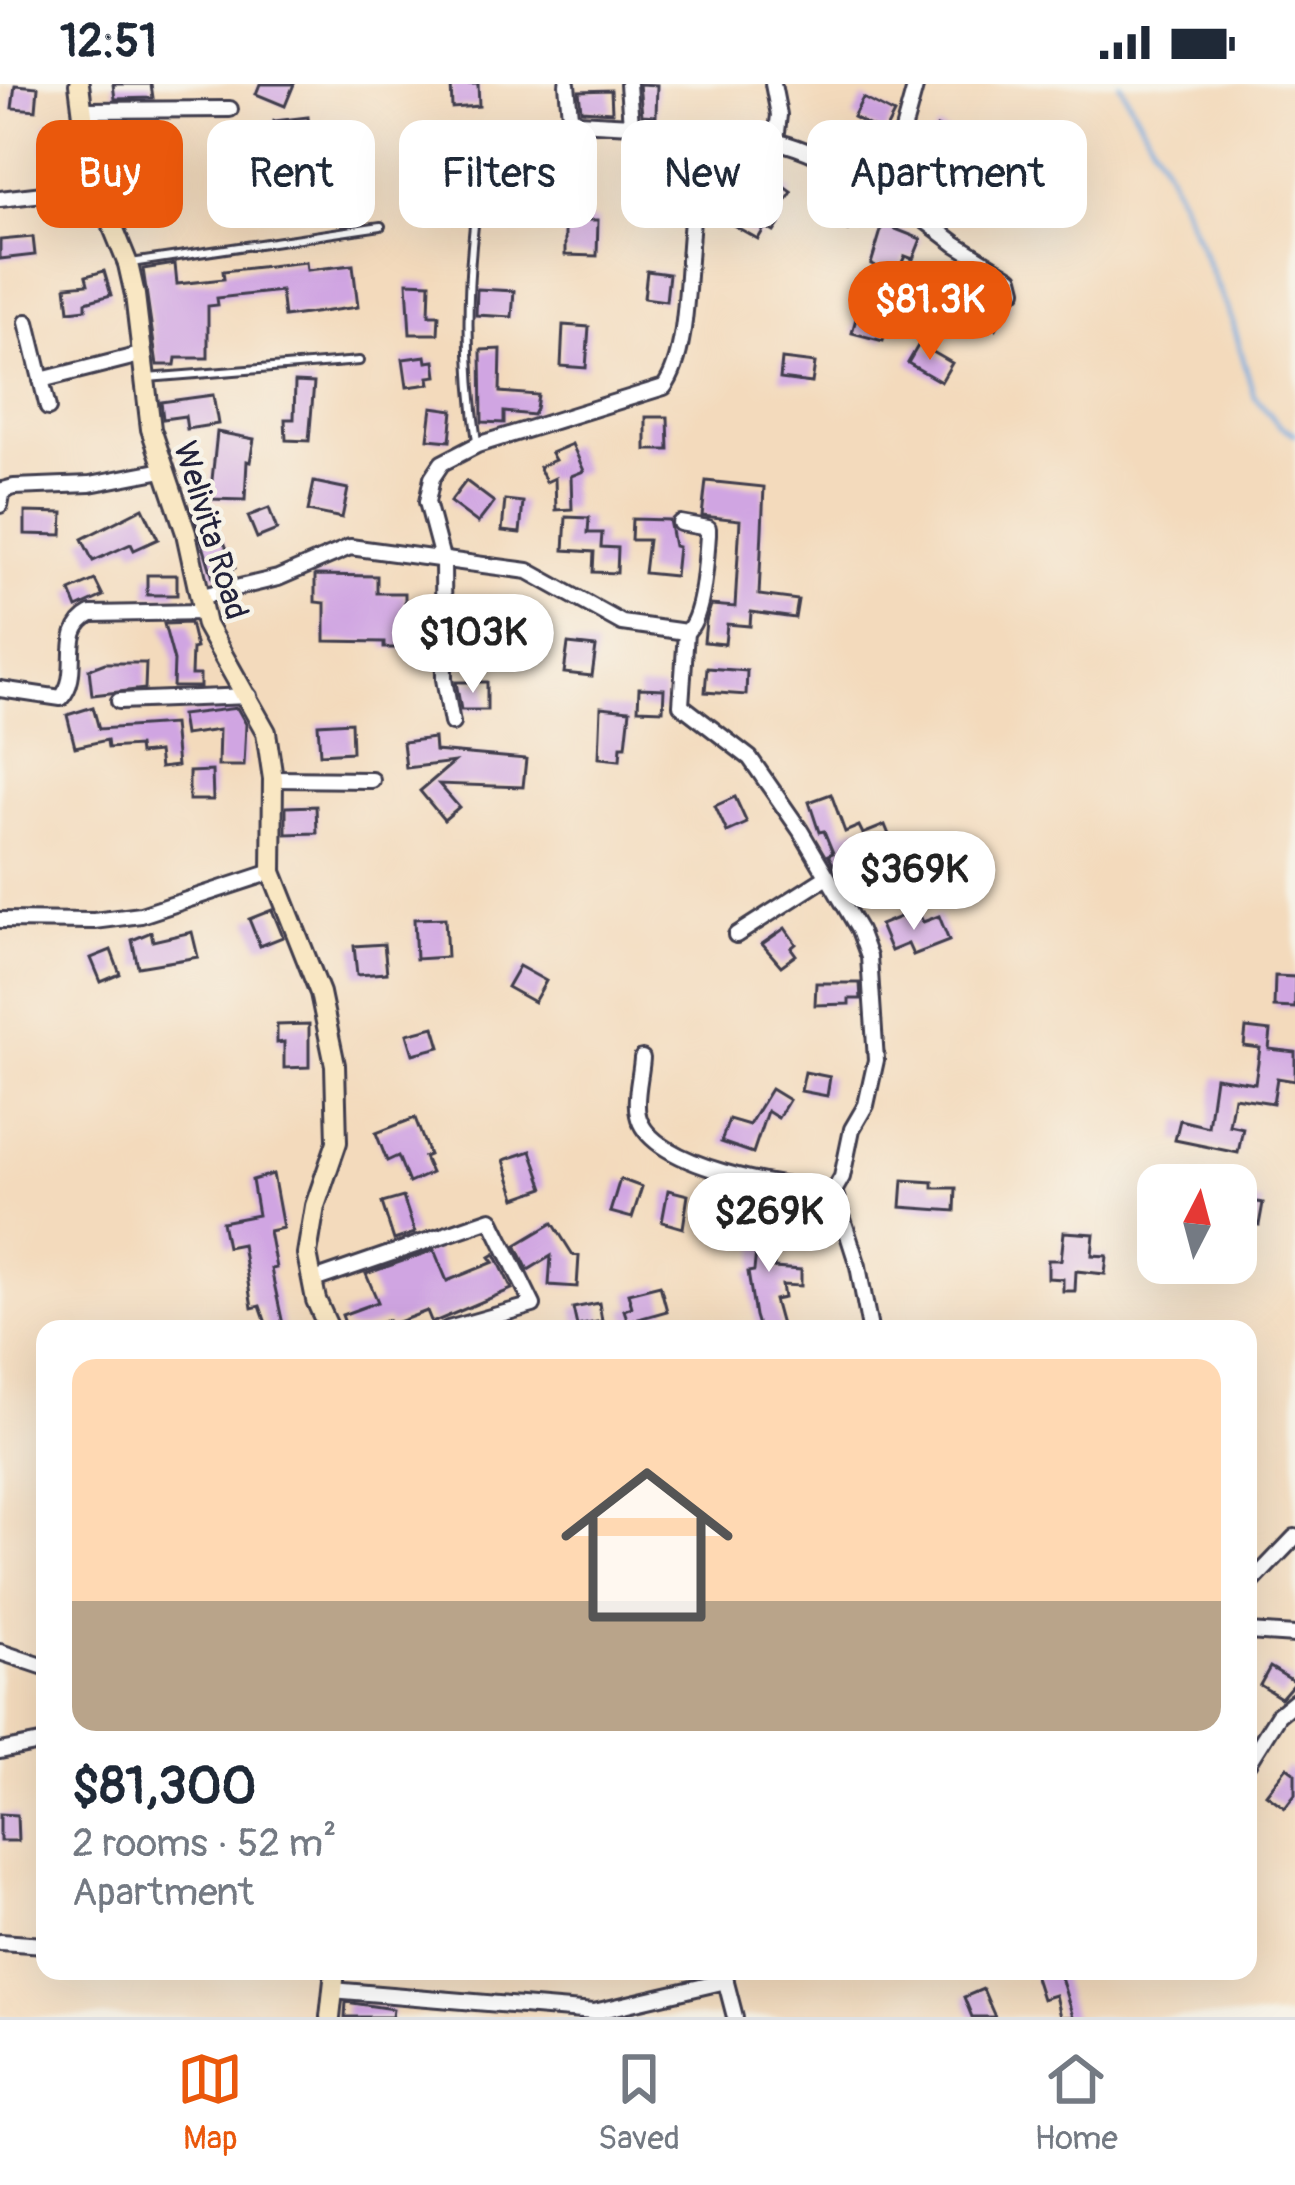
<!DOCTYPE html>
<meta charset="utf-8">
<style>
body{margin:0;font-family:Pangolin,sans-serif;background:#f2f2f3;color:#1f2937;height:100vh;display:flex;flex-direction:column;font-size:45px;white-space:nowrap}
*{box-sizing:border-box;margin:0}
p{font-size:39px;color:#747a83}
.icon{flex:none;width:66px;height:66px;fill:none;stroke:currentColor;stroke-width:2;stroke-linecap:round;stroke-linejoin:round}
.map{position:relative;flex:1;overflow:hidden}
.panel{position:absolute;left:36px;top:1236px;width:1221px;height:660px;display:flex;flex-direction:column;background:#fff;border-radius:24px;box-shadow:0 12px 48px #0002}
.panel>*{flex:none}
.top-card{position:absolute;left:36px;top:36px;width:1224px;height:108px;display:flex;gap:24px}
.needle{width:78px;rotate:6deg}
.buttons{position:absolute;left:1137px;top:1080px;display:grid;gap:24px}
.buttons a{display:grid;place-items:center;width:120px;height:120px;border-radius:24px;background:#fff;box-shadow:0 12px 48px #0002;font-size:60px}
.price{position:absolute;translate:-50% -102px;padding:0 27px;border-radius:42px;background:#fff;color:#222;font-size:39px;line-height:78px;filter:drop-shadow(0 3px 6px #0008)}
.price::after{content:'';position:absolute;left:50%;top:72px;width:36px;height:27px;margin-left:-18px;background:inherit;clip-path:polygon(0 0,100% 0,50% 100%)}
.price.selected{background:#ea580c;color:#fff}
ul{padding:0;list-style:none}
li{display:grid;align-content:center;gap:24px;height:636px;padding:0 36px}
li+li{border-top:3px solid #e0e1e3}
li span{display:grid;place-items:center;height:372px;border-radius:24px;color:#555}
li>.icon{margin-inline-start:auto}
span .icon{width:216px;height:216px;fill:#fffc;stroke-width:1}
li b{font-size:51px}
.tag{padding:0 42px;border-radius:24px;background:#fff;box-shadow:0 12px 48px #0002;font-size:42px;line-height:108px}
.tag.selected{background:#ea580c;color:#fff}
.status{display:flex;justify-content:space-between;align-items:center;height:84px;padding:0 60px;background:#fff;direction:ltr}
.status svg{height:33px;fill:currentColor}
.dock{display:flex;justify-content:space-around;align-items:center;height:168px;border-top:3px solid #e0e1e3;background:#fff;font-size:33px;color:#747a83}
.dock a{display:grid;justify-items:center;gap:6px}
.dock .selected{color:#ea580c}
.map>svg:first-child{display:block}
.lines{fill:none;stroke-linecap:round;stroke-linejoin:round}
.stream{stroke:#6fa8df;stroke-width:4.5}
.building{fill:#d0a5e2}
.lane-casing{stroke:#413e4e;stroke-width:12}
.street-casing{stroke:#413e4e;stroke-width:20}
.secondary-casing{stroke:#413e4e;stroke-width:24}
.lane{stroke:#fff;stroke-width:6}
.street{stroke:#fff;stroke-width:14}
.secondary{stroke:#f9e7c3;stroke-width:18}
.labels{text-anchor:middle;stroke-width:9;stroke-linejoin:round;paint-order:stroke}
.street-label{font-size:33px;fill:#22223b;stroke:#f7f3e8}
</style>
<div class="status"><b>12:51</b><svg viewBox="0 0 49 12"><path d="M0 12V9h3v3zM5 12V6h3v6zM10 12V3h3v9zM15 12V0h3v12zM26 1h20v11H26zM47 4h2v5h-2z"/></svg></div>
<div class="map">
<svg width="1295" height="1933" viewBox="0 0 1295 1933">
<rect width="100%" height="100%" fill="#f7f3e8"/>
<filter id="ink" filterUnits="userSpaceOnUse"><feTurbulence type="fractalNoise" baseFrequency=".00833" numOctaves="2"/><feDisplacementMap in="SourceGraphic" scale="24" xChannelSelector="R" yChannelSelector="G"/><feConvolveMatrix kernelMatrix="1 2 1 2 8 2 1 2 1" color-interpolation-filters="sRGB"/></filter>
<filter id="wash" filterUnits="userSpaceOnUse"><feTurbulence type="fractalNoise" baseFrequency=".004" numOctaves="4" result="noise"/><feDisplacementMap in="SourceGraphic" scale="48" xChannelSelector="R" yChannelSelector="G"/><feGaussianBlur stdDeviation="2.7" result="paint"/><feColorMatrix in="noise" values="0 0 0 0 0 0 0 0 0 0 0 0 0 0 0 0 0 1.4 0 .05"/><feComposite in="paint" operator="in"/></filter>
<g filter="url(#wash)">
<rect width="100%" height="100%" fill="#f3dabc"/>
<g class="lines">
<polyline class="stream" points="1120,0 1169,89 1233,239 1254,312 1279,341 1295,350"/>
</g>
<g id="blocks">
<g class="building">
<polygon points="113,0 151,0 153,14 115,15"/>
<polygon points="260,0 294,0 285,22 256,10"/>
<polygon points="451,0 478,0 479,22 452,24"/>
<polygon points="639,0 657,1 656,32 642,31"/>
<polygon points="15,1 38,3 36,26 12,24"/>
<polygon points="611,6 612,28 581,26 579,7"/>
<polygon points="863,14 894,30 884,49 853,33"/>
<polygon points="308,33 312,75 278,79 274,37"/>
<polygon points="46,39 69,41 66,70 43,67"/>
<polygon points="937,43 959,53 943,89 930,83 937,69 926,65"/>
<polygon points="451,46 484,47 483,71 474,71 473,95 439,94 440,74 450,74"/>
<polygon points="150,68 153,94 113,98 111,72"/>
<polygon points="763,73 776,74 774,95 792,108 777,131 783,134 774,148 765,143 758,155 733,141 755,102 731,101 733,74"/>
<polygon points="1017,80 1046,93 1031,126 1002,113"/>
<polygon points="834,106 863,124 848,147 820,128"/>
<polygon points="565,136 598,136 597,172 565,171"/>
<polygon points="883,140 921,155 913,175 905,172 896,191 871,180"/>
<polygon points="33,153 35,171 0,175 0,156"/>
<polygon points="306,178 307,186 353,181 358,223 284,233 281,207 217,214 218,221 208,222 208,274 176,274 175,281 157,281 143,185 175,180 177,200 224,195 223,187"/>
<polygon points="104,187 111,211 86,218 86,225 69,227 66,202 88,200 86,192"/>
<polygon points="647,187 669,190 666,217 644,214"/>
<polygon points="407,198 430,199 429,231 439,231 438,250 410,250"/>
<polygon points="477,205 514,207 512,233 476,231"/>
<polygon points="993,210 1010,219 996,245 979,236"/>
<polygon points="858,227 889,235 883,257 852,249"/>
<polygon points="563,241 589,243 586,284 561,282"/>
<polygon points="919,260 952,279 941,298 908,279"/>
<polygon points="501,265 500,308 538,311 536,325 533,331 504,328 504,339 482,338 481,266"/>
<polygon points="426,272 427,278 435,277 437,292 429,293 430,300 407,303 403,275"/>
<polygon points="782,275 815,279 812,299 780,295"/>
<polygon points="295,298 314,299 309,357 286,356 285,335 294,335"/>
<polygon points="213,311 218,340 187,345 185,332 163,335 161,318"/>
<polygon points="432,323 453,326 450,357 428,355"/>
<polygon points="646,333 668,333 669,366 646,366"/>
<polygon points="217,348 254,355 250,378 247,377 245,416 210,415"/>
<polygon points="572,360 584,387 571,392 572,425 556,426 555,394 546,398 539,383 555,376 551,369"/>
<polygon points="466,397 494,418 478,439 450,418"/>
<polygon points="706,397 764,403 759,511 798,516 795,534 751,528 750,542 727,540 725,560 704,558 706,537 711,521 735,523 740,436 702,432"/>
<polygon points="314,398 348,405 342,434 308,427"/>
<polygon points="505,416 523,418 520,449 502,447"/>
<polygon points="208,420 235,484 213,494 192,426"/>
<polygon points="143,424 158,455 134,466 131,460 93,477 82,455"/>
<polygon points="269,424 277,446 257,454 248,432"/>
<polygon points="25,428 63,429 62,451 25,450"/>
<polygon points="566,433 589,434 588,449 602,449 601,463 618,464 617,489 593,488 594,468 564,466"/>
<polygon points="632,435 669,436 674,462 678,463 675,492 644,489 648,456 631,456"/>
<rect x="147" y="491" width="30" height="20"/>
<polygon points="315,491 377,492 377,509 405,509 405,521 425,521 424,554 405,553 405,564 384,564 384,558 325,557 325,519 315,518"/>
<polygon points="95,496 103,512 77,524 70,507"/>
<polygon points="477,529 503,532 500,568 474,566"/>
<polygon points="190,539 196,564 192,565 191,591 200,591 200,603 173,603 174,577 164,540"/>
<polygon points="568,560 596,563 592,592 564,589"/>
<polygon points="105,579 146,579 145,605 92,611 89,585"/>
<polygon points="707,584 747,587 746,611 705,608"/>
<polygon points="456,598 487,598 487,626 461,626"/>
<polygon points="639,604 664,605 663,626 638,625"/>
<polygon points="93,623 99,645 173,640 177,682 160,684 158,668 139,670 138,662 108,664 107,656 75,663 67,631"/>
<polygon points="601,623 630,626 626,662 621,662 620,676 599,674"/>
<polygon points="237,624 246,640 244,682 218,682 219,646 184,651 181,631"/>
<polygon points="351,638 352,668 320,670 318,640"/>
<polygon points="434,654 435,667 526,675 523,703 439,700 459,723 444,736 420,707 454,678 406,684 403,658"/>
<polygon points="212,687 213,716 189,716 189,688"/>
<polygon points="831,710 845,748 859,742 863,750 885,741 894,763 869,774 873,783 848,793 844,784 837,787 828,771 833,769 824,747 819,748 809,718"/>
<polygon points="735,713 747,739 727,748 715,722"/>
<polygon points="316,722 317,749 286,750 286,723"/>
<polygon points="934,768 944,790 909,805 902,790 909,786 907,781"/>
<polygon points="272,826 283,853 260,862 249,835"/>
<polygon points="917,826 923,838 939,832 949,857 913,871 908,860 891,867 880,841"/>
<polygon points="445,834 447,873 416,875 414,835"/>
<polygon points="785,844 796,860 791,864 796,871 781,882 762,860"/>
<polygon points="151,848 153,857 192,848 198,873 138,883 132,856"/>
<polygon points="384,860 387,889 357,891 354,862"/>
<polygon points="111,866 120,890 101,898 91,874"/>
<polygon points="519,882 546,897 534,918 507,903"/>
<polygon points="1275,892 1295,893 1295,924 1274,923"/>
<polygon points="816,899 860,899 861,915 849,915 849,920 815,921"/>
<polygon points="309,940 309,983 284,984 284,958 277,959 277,941"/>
<polygon points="434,943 440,963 413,970 407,950"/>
<polygon points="1246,944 1271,947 1269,965 1295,968 1295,997 1277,994 1273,1019 1234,1013 1229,1041 1243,1044 1238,1069 1175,1056 1180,1036 1208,1043 1215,993 1255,999 1260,964 1244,962"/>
<polygon points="805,988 830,993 827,1012 801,1007"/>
<polygon points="771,1005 789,1016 778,1034 767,1027 753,1069 721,1058 729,1035 749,1041"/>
<polygon points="415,1034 429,1071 424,1073 431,1089 409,1099 398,1072 387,1077 376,1049"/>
<polygon points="531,1067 544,1104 516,1114 504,1076"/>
<polygon points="273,1090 283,1144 269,1147 276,1184 271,1185 284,1245 268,1245 260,1222 252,1224 242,1160 227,1163 222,1138 258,1131 252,1096"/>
<polygon points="620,1095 642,1103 632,1134 610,1128"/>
<polygon points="903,1096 933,1098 933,1104 956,1104 955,1127 901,1123"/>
<polygon points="668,1106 688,1111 683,1144 662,1138"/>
<polygon points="403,1113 415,1149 394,1156 382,1119"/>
<polygon points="1240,1115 1263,1119 1259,1141 1236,1137"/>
<polygon points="760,1126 777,1127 774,1184 801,1186 801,1202 782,1201 784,1214 774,1216 782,1245 759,1245 755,1232 748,1188 754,1187"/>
<polygon points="553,1139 573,1171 579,1172 577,1203 549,1201 551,1172 528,1186 516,1161"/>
<polygon points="1064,1148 1094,1150 1092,1171 1107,1172 1105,1190 1076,1187 1075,1207 1063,1207 1063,1195 1048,1194 1048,1176 1061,1176"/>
<polygon points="434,1166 447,1197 494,1178 490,1173 495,1170 512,1205 432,1239 427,1227 390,1241 388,1236 364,1245 347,1245 342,1231 378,1218 366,1190"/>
<polygon points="660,1201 667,1227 628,1238 624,1226 632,1223 628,1209"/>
<polygon points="599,1219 602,1237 577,1242 573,1224"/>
<polygon points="1270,1583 1295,1598 1281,1614 1260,1601"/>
<polygon points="1287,1683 1295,1689 1295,1711 1285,1724 1266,1710"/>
<polygon points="0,1730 17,1731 18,1757 0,1757"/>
<polygon points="1033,1887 1059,1887 1073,1933 1060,1933 1055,1911 1042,1915"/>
<polygon points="983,1905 991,1924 995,1933 972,1933 964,1913"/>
<polygon points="346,1918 393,1925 392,1933 345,1933"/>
</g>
</g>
</g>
<g filter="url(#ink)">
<use href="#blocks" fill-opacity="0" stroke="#413e4e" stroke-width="3"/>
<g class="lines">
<defs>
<g id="lane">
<path d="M 474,141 C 466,215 466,284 477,358"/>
<polyline points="131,179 381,142"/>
<polyline points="147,294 359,277"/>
<polyline points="41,1343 45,1347"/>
</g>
<g id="street">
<polyline points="567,0 570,32 578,38 631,41 664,60 706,66"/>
<polyline points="628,0 631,41"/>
<polyline points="773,0 779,31 776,56"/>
<polyline points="82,26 230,25"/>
<polyline points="882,104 956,160 1011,194 1014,206"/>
<polyline points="0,115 95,104"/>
<polyline points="27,238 48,324"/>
<polyline points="41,296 140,271"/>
<polyline points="0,421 3,406 14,403 90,400 163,386"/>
<path d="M 680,439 L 708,444 L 708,451 C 706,475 704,534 686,548"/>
<polyline points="202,512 278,494 350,463 528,487 622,539 686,548 681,621 750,674 800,746 859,846 869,873 876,976 866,1021 852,1045 842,1093 834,1107"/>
<path d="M 0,605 L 61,614 C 84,589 57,548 91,530 L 203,528"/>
<polyline points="119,617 249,612"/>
<path d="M 452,639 L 444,595 L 443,478 L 427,418 L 432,394 L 442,379 L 477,361 L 664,303 C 698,258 680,130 706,66 C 767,34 826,78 882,104 L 894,79 L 916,0"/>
<polyline points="273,695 372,696"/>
<polyline points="0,836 94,837 141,831 272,788"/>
<polyline points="736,851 825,794"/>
<path d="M 642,974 C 641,991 634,1015 638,1031 C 649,1084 789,1105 834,1107"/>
<polyline points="834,1107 858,1182 870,1245"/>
<polyline points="311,1197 491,1135 533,1221 448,1245"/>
<polyline points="1248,1502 1295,1453"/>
<polyline points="1248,1548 1295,1551"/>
<polyline points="0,1568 45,1583"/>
<polyline points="0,1667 45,1658"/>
<polyline points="1248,1679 1278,1631 1295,1617"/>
<polyline points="0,1858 45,1861"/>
<polyline points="723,1887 735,1933"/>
<polyline points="332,1906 594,1928 726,1897"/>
</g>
<g id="secondary">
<polyline points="79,0 90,87 128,180 135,211 151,345 186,449 206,541 266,648 273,695 272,788 320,909 335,981 337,1058 315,1122 307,1170 316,1216 329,1245"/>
<polyline points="330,1933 335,1887"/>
</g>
</defs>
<use href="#lane" class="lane-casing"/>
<use href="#street" class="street-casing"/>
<use href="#secondary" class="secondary-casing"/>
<use href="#lane" class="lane"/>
<use href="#street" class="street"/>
<use href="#secondary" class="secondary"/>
</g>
</g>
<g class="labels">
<g class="street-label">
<text transform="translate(212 446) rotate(73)" y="12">Welivita Road</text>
</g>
</g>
</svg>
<div class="buttons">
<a><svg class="needle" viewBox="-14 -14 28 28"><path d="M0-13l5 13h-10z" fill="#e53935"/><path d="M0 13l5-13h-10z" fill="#747a83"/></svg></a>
</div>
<b class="price selected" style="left:930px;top:279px">$81.3K</b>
<b class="price" style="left:473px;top:612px">$103K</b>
<b class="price" style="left:914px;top:849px">$369K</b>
<b class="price" style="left:769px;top:1191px">$269K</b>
<div class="top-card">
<a class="tag selected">Buy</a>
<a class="tag">Rent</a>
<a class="tag">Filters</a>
<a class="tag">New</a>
<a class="tag">Apartment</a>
</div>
<section class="panel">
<ul>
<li><span style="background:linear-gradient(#ffd9b3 65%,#b9a48a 0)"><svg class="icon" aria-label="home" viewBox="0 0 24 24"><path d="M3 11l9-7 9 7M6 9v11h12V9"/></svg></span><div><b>$81,300</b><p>2 rooms · 52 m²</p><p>Apartment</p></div></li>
</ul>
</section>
</div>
<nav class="dock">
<a class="selected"><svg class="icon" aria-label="map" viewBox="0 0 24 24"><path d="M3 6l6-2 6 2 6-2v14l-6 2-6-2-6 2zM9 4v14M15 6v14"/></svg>Map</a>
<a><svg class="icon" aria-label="saved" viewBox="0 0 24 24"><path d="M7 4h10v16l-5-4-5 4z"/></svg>Saved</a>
<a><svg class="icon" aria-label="home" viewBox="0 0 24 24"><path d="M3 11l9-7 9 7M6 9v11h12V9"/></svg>Home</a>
</nav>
